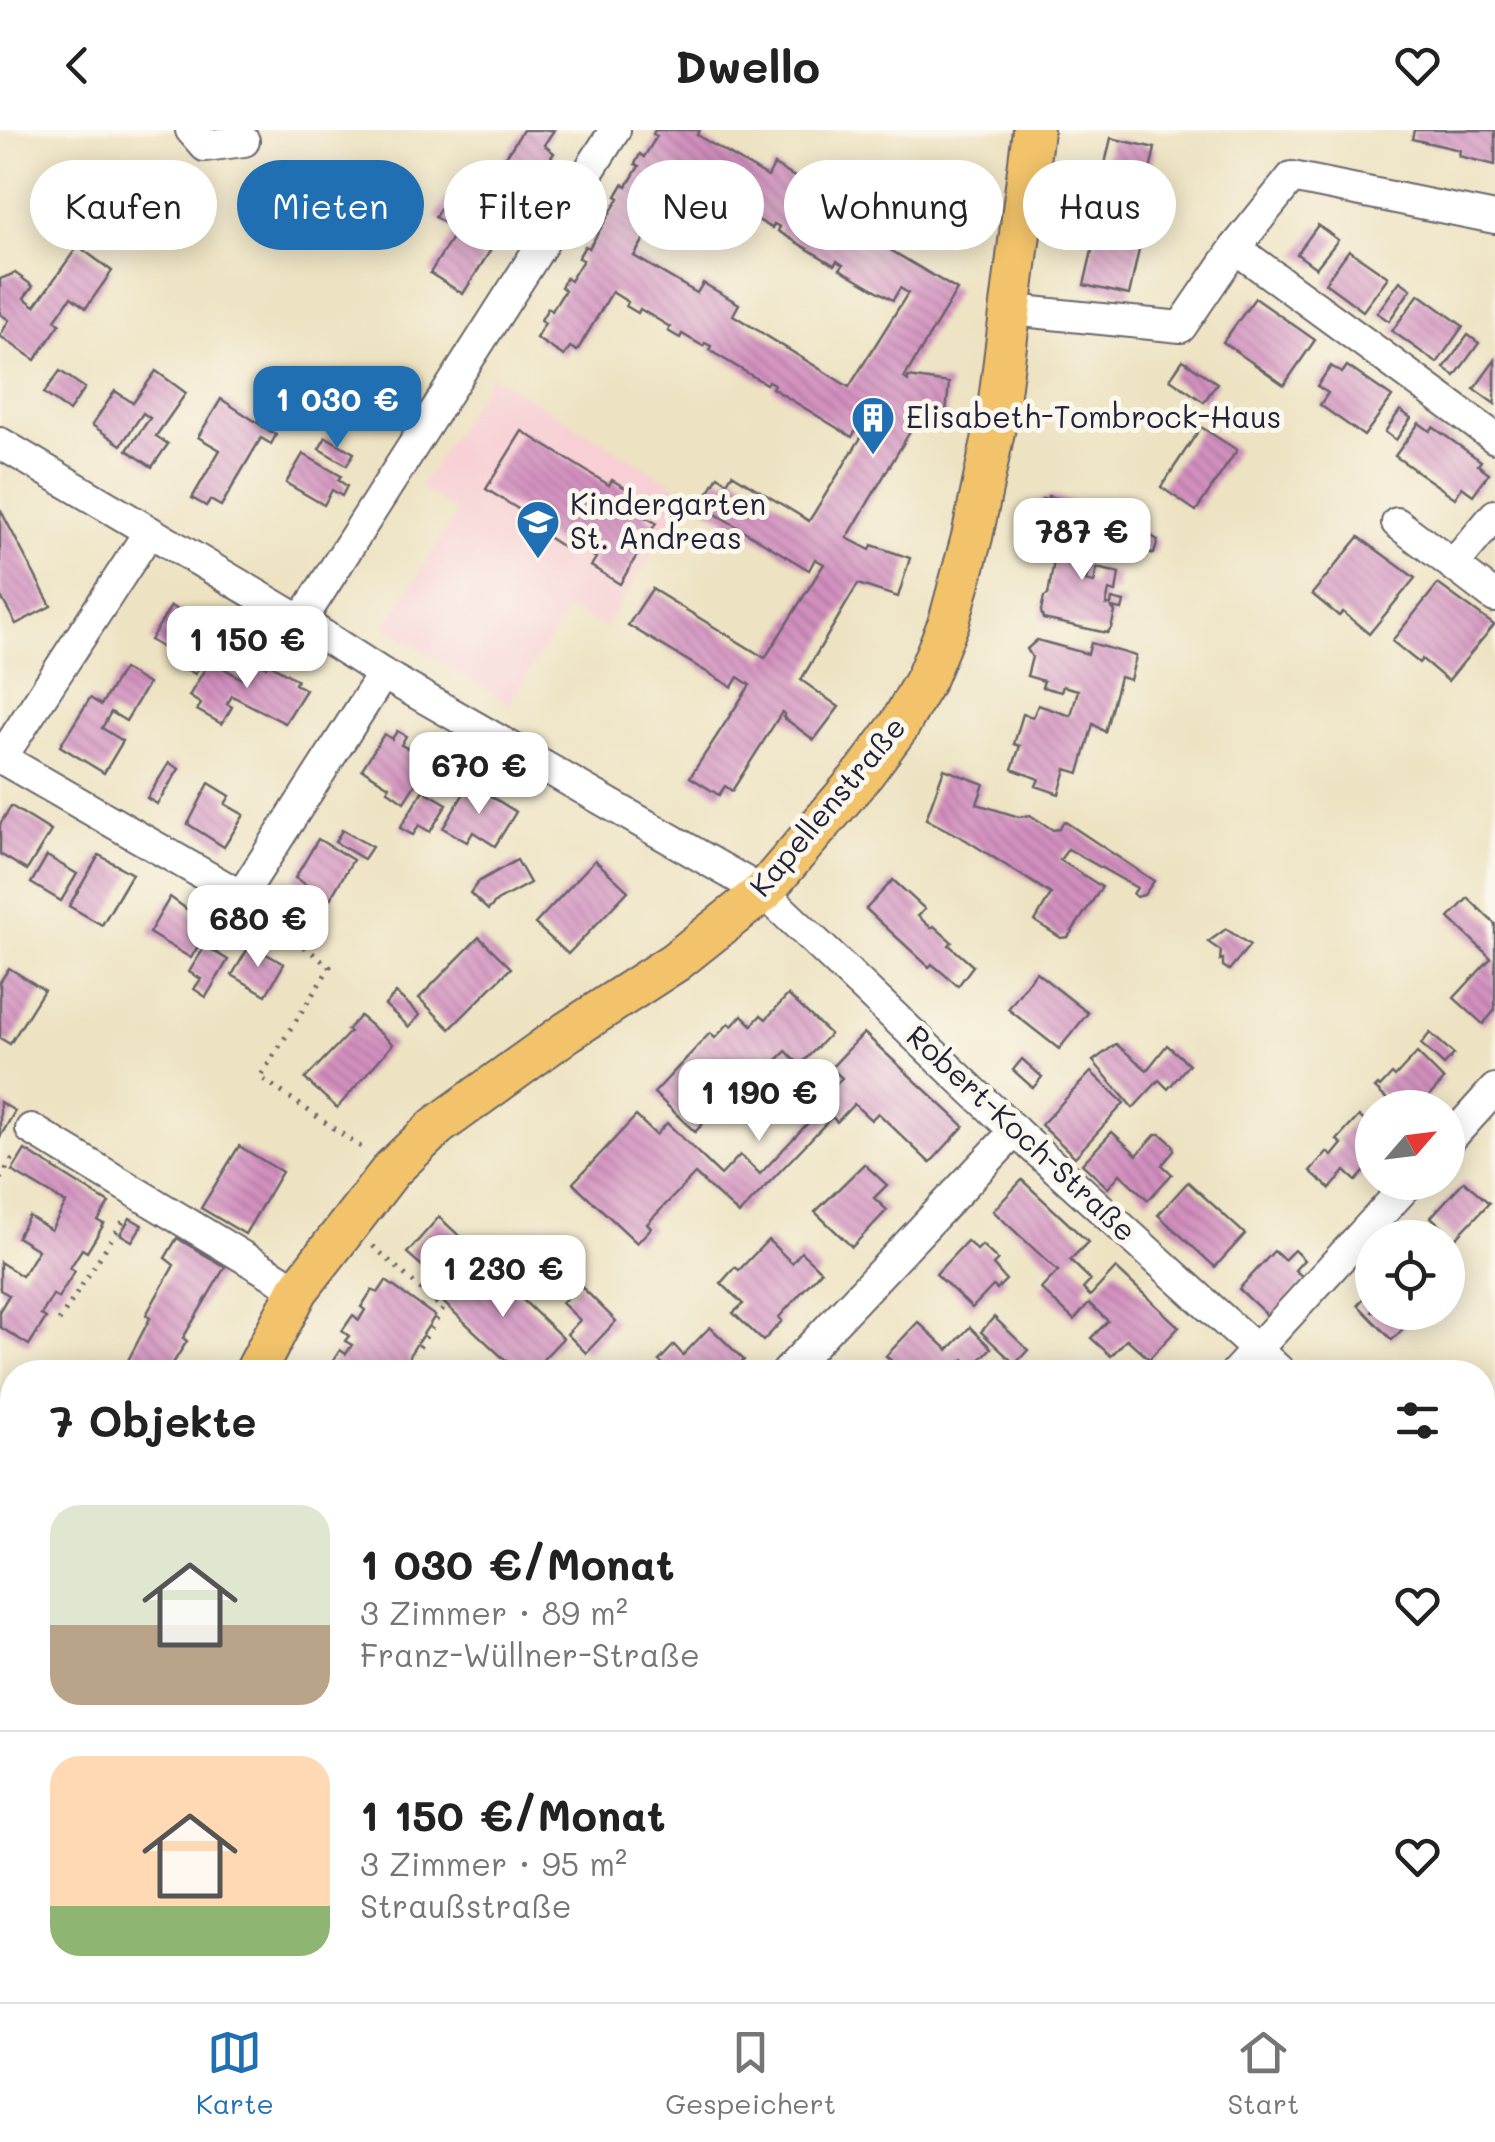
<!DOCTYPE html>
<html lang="de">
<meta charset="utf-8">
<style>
body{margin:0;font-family:Mali,sans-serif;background:#f2f2f2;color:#222;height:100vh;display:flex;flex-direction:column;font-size:38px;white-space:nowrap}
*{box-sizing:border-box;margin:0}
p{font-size:32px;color:#767676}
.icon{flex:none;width:55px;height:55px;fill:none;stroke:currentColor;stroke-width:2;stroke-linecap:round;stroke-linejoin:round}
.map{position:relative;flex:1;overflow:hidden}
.drawer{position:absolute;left:0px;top:1230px;width:1495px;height:642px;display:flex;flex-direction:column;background:#fff;border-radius:40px 40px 0 0;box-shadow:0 5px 25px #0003}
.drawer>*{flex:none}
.banner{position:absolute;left:30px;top:30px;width:1435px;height:90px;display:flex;gap:20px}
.needle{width:65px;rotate:62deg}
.buttons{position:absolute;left:1355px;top:960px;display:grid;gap:20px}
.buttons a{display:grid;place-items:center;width:110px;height:110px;border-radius:50%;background:#fff;box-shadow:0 5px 25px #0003;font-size:50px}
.price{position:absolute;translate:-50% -85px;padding:0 22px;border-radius:20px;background:#fff;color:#222;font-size:32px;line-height:65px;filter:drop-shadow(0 2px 5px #0008)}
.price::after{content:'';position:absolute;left:50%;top:60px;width:30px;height:22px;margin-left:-15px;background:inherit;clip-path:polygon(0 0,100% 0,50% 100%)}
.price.selected{background:#1f6fb2;color:#fff}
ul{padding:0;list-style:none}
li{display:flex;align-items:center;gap:30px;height:250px;padding:0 50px}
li+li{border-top:2px solid #e0e0e0}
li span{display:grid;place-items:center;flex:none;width:280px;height:200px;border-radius:30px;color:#555}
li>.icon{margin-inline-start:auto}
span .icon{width:120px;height:120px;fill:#fffc;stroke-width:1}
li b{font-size:42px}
h2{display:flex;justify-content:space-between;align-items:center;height:120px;padding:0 50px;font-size:42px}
.pill{padding:0 35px;border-radius:45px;background:#fff;box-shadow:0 5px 25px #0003;font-size:35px;line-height:90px}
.pill.selected{background:#1f6fb2;color:#fff}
header{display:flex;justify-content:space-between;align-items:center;height:130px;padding:0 50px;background:#fff;font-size:45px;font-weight:700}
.dock{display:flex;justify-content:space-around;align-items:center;height:140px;border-top:2px solid #e0e0e0;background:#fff;font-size:28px;color:#767676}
.dock a{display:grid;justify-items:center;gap:5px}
.dock .selected{color:#1f6fb2}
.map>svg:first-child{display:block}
.built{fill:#f7cfd4}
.building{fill:url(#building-back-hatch);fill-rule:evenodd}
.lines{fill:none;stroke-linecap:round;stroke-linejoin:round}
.minor-casing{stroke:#69656a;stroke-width:34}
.major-casing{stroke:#69656a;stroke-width:44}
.path{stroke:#69656a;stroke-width:5;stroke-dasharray:2.5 8;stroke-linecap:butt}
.minor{stroke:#fff;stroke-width:30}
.major{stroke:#f2c36a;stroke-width:40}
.labels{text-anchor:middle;stroke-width:10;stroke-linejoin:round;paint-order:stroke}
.poi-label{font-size:30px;fill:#22223b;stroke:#fbf7ec;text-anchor:start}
.street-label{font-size:30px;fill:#22223b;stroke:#fbf7ec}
</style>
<header><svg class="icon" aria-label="back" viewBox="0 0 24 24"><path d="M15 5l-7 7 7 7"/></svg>Dwello<svg class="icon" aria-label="heart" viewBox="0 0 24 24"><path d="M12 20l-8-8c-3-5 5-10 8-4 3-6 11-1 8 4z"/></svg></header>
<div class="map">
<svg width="1495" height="1872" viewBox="0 0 1495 1872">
<defs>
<pattern id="building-back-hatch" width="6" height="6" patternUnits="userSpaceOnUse" patternTransform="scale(2.5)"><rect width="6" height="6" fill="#d390bf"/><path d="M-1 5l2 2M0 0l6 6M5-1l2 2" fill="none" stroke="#ab759c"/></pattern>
</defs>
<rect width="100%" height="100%" fill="#fbf7ec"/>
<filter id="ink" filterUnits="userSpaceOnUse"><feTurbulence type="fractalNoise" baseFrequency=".01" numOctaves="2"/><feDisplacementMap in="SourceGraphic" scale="20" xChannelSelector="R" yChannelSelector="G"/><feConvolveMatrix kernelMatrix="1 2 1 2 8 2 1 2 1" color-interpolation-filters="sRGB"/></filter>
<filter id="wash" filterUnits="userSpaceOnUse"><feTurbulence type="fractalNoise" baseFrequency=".0048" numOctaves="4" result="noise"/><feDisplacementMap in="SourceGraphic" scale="40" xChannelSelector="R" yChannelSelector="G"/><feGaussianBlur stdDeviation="2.25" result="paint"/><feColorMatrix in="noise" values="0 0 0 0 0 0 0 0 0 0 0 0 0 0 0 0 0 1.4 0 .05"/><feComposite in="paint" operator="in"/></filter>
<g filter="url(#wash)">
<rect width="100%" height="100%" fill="#ede2c1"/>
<polygon class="built" points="491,245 690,364 605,497 569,479 509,574 385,497 457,382 419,358"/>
<g id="blocks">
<g class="building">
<polygon points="523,0 554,0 544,15 554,23 526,66 494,45"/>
<path d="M 655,0 L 700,0 L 697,5 L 768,47 L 774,35 L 810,56 L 802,67 L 957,160 L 904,248 L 908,251 L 908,247 L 949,253 L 945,294 L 917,290 L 847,408 L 870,420 L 872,415 L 910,428 L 898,467 L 858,454 L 801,550 L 839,577 L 814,610 L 783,587 L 785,585 L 782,582 L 732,661 L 725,656 L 719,665 L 690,647 L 750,555 L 738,547 L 732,557 L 628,495 L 652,459 L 765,528 L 824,434 L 815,429 L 809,440 L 701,375 L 718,346 L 727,352 L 732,344 L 809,391 L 867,298 L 860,294 L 852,307 L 772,258 L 774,254 L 768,251 L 766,254 L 709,220 L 711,216 L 705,213 L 703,216 L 682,204 L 680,208 L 668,201 L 670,197 L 640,179 L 638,183 L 626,176 L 628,172 L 612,162 L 577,221 L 570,217 L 564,226 L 536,208 L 545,193 L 541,190 L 548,178 L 552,181 L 565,160 L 561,157 L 566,148 L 570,151 L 583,130 L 578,128 L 585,116 L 589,118 L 619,68 L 616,66 L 623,54 L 627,56 L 639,36 L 635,34 L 640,24 L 644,27 L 657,6 L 653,4 ZM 682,44 L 698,54 L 696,57 L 707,65 L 710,60 L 739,78 L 737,82 L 749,89 L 751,86 L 772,98 L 774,94 L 780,97 L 778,101 L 834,135 L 837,131 L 843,135 L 840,139 L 893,170 L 900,158 L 908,163 L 849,257 L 733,185 L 739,174 L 703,153 L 697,163 L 634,126 Z"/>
<polygon points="1414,0 1495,0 1495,35 1459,26 1460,20 1412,9"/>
<polygon points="1111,8 1155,18 1139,90 1145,92 1129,165 1084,155 1101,82 1094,81"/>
<polygon points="456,53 478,67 485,57 508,71 481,114 490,121 463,164 430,143 456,101 435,87"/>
<polygon points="920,57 958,79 945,100 908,78"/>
<polygon points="1318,95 1338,110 1316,138 1297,124"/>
<polygon points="78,116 112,141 86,178 71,167 55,190 60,194 35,230 0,206 9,190 0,184 0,149 15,143 33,156 24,168 35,176"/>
<polygon points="1349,120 1388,147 1363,181 1325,153"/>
<polygon points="1400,151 1411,159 1389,191 1377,183"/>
<polygon points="1419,164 1463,196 1437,233 1392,201"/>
<polygon points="1255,168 1315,210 1284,255 1223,212"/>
<polygon points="1468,205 1479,213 1455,246 1444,238"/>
<polygon points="1183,230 1217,253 1204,272 1170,249"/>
<polygon points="1495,230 1495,274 1474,259"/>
<polygon points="1331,236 1342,243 1347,236 1392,267 1364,306 1320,275 1328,263 1317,256"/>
<polygon points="60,241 85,258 69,281 44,263"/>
<polygon points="156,241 186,263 156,306 168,314 152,337 127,320 150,288 143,283 121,315 92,295 115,261 133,273"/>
<polygon points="221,269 276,305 271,314 261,308 221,376 210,370 206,376 192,368 220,320 198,307"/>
<polygon points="1400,280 1411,288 1396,310 1385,302"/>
<polygon points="1419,293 1430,301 1433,297 1481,331 1478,335 1489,343 1473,365 1462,357 1455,368 1395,326"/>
<polygon points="1201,297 1237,320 1196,381 1161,357"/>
<polygon points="522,301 609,355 612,350 653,375 645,387 656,393 620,454 591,436 596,428 568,410 563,417 535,399 539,392 486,359"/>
<polygon points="326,307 354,323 347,335 319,319"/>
<polygon points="303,324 341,346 338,350 347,356 342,366 332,360 324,375 286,353"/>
<polygon points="1048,366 1072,372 1071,375 1078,383 1075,389 1067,391 1066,395 1043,388 1044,385 1038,383 1040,377 1042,369 1047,370"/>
<polygon points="1089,370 1107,380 1100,410 1094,409 1086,451 1094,453 1097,438 1119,443 1116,462 1109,460 1106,475 1111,475 1112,469 1124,472 1122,480 1112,478 1115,482 1111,498 1107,503 1043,489 1041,481 1044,467 1048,465 1057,414 1081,418"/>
<polygon points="0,379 51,476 16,494 0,465"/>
<polygon points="1134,396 1158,410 1154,424 1129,416"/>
<polygon points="1359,407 1415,448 1369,504 1343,482 1339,486 1312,464"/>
<polygon points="1438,454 1494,495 1448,551 1422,529 1419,533 1392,511"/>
<polygon points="171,476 217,506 195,544 176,533 179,528 150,510"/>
<polygon points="1037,510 1088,524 1091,513 1136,526 1130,550 1120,547 1105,602 1093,594 1079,643 1066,639 1059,664 1036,656 1039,649 1012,639 1020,616 1014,614 1023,584 1033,587 1038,575 1071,586 1078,560 1063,556 1061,562 1042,557 1044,551 1027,546 1032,527 1027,519"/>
<polygon points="254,529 266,537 268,533 297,550 295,554 306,560 285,593 232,566 227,574 232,577 222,594 197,580 201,574 189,566 210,530 242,549"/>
<polygon points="123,539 148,554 126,591 111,582 102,598 123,611 104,643 60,616 90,568 101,575"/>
<polygon points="397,601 406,606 401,615 431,630 404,672 387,660 389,656 362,639 384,604 392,609"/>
<polygon points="169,633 179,639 157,674 147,668"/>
<polygon points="944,639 984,654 977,674 1019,687 1030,685 1053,700 1059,699 1064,691 1154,751 1144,765 1137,767 1133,764 1137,758 1068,719 1060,730 1102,757 1068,807 1061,808 1035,791 1051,764 966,710 926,689"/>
<polygon points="209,653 230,666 225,674 244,685 224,717 188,694"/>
<polygon points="470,653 516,682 495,716 473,702 467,712 443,698"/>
<polygon points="423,660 447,674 430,702 419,695 413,705 400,698"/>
<polygon points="11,676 51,701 27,740 0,724 0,694"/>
<polygon points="342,700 372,717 364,729 335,712"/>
<polygon points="318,709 353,730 330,769 295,748"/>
<polygon points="99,725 132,744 102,795 69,776"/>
<polygon points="47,726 77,744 61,771 31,753"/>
<polygon points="517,730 530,753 497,771 488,780 470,763 478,752"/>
<polygon points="595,730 628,761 568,824 535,794"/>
<polygon points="893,750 925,779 918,786 931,798 934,796 952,812 949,815 973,836 958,856 932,834 929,837 866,779"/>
<polygon points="170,767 210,796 191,828 149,803"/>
<polygon points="1468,768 1495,794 1495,880 1483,894 1454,868 1491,828 1449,788"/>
<polygon points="1226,799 1250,815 1229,840 1223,836 1223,829 1220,830 1221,821 1208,812"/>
<polygon points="479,807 511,838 450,899 419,868"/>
<polygon points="250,815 284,834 266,865 232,845"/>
<polygon points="205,816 228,830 206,867 194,859 201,849 189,842"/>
<polygon points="9,838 44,860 10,914 0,908 0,852"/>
<polygon points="1036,842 1088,883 1059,919 1008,879"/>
<polygon points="396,863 420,885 409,897 385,875"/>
<polygon points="788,865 830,904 800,935 786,921 775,932 793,949 775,968 750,943 695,1002 654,963 710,903 715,908 729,893 732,896 742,885 752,895 761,885 766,889"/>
<polygon points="360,886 393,914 337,978 305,949 350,902 347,900"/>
<polygon points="864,903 964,996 930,1033 878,983 871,990 854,974 837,992 832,987 739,1084 695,1044 647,1094 651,1098 637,1113 573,1053 636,986 656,1005 667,993 721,1045 740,1025 760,1044 822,978 818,974 842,948 831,938"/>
<polygon points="1430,903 1454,924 1444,935 1421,914"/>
<polygon points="1116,914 1147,940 1167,915 1189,934 1168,959 1159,950 1133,978 1093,931"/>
<polygon points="1417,923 1444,950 1418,978 1396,978 1375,958 1378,955 1380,957 1392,944 1395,947"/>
<polygon points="1022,929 1042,947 1033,958 1013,940"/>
<polygon points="1091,942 1124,973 1075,1027 1041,995"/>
<polygon points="0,972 15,981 0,1007"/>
<polygon points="1359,986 1372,998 1372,1033 1356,1051 1345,1041 1330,1059 1310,1041 1327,1022 1332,1026 1342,1014 1337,1010"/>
<polygon points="1112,1002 1137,1025 1156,1004 1161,1004 1173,1015 1174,1021 1162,1035 1172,1044 1148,1070 1120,1044 1108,1058 1082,1034"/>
<polygon points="239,1016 282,1042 245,1104 201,1078"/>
<polygon points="25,1020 109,1073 98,1091 104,1094 87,1122 82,1119 70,1138 75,1141 58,1168 53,1165 41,1185 46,1188 29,1215 0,1197 0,1180 9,1165 0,1160 0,1132 22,1146 38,1120 17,1107 29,1086 51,1100 66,1073 12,1041"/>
<polygon points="864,1034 887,1055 874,1068 887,1080 852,1117 815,1082"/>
<polygon points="1022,1050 1088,1112 1070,1130 1091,1150 1083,1159 1090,1166 1116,1138 1179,1197 1149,1229 1127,1209 1111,1226 1091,1208 1108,1191 1089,1173 1074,1190 1041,1159 1058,1141 993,1081"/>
<polygon points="1464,1051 1489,1073 1455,1109 1431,1087"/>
<polygon points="1188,1052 1245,1104 1215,1137 1158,1085"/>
<polygon points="439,1087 468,1114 437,1149 407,1123"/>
<polygon points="130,1088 142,1095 132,1111 120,1104"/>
<polygon points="177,1108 225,1137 183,1208 187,1211 172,1235 176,1237 173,1242 128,1242 123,1240 150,1188 146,1185 174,1135 165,1128"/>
<polygon points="768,1110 792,1133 801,1122 821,1141 779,1187 782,1191 763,1211 733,1183 743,1174 721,1153 735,1137 739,1140"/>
<polygon points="967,1111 977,1120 982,1115 998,1130 993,1135 1006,1150 997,1159 993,1156 972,1178 936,1144"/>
<polygon points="1294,1120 1304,1130 1295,1140 1306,1150 1271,1189 1239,1159 1274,1121 1284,1130"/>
<polygon points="483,1132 563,1208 531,1242 518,1242 444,1173"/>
<polygon points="386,1151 435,1186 410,1224 410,1236 405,1242 334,1242 329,1237 340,1220 346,1224 352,1215 345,1211 349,1206 342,1201 353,1185 359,1190 365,1180 361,1177 372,1160 378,1163"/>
<polygon points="579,1154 616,1191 586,1223 567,1204 580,1190 562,1173"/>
<polygon points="1372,1157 1372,1182 1419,1182 1392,1210 1358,1175"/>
<polygon points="994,1187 1028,1220 1015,1234 981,1202"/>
<polygon points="918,1192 948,1220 970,1197 991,1218 972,1238 964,1229 950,1242 904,1242 886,1226"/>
<polygon points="710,1197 744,1230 732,1242 699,1242 695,1238 690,1242 671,1242 659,1231 674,1215 683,1225"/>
<polygon points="1495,1323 1495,1365 1482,1378 1482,1337"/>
<polygon points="1495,1562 1495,1593 1488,1600 1482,1595 1482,1576"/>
<polygon points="0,1585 12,1592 12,1678 4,1683 0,1676"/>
<polygon points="12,1700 12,1832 0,1827 10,1791 0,1786 0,1706"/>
<polygon points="1486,1797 1495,1805 1495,1856 1485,1866 1479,1860 1482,1860 1482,1801"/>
<polygon points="165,1860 193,1860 191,1872 161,1872"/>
<polygon points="592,1860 634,1860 619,1872 594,1872 588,1863"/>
<polygon points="973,1860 1027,1860 1030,1863 1021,1872 954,1872 961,1865 965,1868"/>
</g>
</g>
</g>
<g filter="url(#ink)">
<use href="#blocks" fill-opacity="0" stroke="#69656a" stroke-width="2.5"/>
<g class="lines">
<defs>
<g id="minor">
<polyline points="191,0 205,16 244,11"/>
<polyline points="1235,118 1495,308"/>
<polyline points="1012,180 1181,197 1235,118 1292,47 1495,88"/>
<polyline points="0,313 301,491 383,544 763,762 1015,1001 1281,1242"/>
<polyline points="1495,385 1453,435 1495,467"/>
<polyline points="1397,393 1453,435"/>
<polyline points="301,491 615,0"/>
<polyline points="1,628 241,766 383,544"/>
<polyline points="0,630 149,402"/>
<polyline points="31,999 298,1160"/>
<polyline points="1448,1011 1495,959"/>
<polyline points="787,1242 1015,1001"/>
<polyline points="1236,1242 1410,1052"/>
<polyline points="1482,1433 1495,1445"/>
<polyline points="1482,1474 1495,1462"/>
<polyline points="748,1860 757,1872"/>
<polyline points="1099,1872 1111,1860"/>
</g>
<g id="major">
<polyline points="255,1242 298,1160 392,1039 437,996 567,902 675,832 763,762 865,642 899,596 926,548 949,492 972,407 997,287 1033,0"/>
<polyline points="95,1872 99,1860"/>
</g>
</defs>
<use href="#minor" class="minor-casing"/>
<use href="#major" class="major-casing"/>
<g class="path">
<polyline points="263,784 330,837 260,947 365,1020"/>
<polyline points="0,1049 16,1023"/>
<polyline points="373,1116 443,1179 415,1224"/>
<polyline points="59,1191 125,1088"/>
</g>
<use href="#minor" class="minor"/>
<use href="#major" class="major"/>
</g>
</g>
<defs>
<symbol id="building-pin" viewBox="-11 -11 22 30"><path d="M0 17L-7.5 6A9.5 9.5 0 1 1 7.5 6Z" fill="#1f6fb2" stroke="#fbf7ec"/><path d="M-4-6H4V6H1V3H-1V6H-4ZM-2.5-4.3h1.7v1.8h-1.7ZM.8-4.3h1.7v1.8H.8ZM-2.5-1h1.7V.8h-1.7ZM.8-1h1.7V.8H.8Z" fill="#fff"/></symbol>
<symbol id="school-pin" viewBox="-11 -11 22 30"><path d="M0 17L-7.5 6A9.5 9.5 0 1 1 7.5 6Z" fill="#1f6fb2" stroke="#fbf7ec"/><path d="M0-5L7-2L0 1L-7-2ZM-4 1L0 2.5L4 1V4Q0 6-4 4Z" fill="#fff"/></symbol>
</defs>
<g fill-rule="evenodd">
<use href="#building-pin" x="848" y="263" width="50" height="68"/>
<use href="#school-pin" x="513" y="367" width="50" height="68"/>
</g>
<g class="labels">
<g class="poi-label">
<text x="906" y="298">Elisabeth-Tombrock-Haus</text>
<text x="570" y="385">Kindergarten<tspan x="570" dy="34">St. Andreas</tspan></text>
</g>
<g class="street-label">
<text transform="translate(828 677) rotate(-50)" y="10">Kapellenstraße</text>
<text transform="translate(1021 1004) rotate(43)" y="10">Robert-Koch-Straße</text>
</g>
</g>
</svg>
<div class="buttons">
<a><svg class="needle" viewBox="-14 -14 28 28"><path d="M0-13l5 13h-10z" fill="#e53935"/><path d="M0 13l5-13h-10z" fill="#767676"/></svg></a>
<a><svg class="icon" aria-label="locate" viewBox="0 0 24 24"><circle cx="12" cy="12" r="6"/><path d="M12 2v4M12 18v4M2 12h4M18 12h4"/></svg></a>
</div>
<b class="price selected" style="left:337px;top:321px">1 030 €</b>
<b class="price" style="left:1082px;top:453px">787 €</b>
<b class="price" style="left:247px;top:561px">1 150 €</b>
<b class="price" style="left:479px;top:687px">670 €</b>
<b class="price" style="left:258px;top:840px">680 €</b>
<b class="price" style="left:759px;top:1014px">1 190 €</b>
<b class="price" style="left:503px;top:1190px">1 230 €</b>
<div class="banner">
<a class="pill">Kaufen</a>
<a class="pill selected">Mieten</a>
<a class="pill">Filter</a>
<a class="pill">Neu</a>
<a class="pill">Wohnung</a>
<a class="pill">Haus</a>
</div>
<section class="drawer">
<h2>7 Objekte<svg class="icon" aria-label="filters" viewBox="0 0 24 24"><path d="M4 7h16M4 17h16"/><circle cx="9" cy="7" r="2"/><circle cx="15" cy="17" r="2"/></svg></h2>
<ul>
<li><span style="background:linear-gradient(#dfe7d0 60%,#b9a48a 0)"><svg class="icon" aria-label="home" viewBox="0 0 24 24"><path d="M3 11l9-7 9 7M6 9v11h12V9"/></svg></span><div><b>1 030 €/Monat</b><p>3 Zimmer · 89 m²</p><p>Franz-Wüllner-Straße</p></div><svg class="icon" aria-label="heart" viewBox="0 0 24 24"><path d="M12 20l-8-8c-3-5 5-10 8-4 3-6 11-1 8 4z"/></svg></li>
<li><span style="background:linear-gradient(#ffd9b3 75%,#8fb573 0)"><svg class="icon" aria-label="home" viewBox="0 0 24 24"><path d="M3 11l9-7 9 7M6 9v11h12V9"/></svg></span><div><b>1 150 €/Monat</b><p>3 Zimmer · 95 m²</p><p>Straußstraße</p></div><svg class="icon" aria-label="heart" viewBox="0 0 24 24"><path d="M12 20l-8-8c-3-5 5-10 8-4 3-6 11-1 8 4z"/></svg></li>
</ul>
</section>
</div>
<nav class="dock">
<a class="selected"><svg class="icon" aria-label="map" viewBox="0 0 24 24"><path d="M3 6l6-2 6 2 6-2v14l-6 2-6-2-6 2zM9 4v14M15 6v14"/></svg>Karte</a>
<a><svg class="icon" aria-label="saved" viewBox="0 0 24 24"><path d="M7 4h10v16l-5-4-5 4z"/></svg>Gespeichert</a>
<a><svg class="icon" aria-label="home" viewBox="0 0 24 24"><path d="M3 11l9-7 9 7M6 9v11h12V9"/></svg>Start</a>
</nav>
